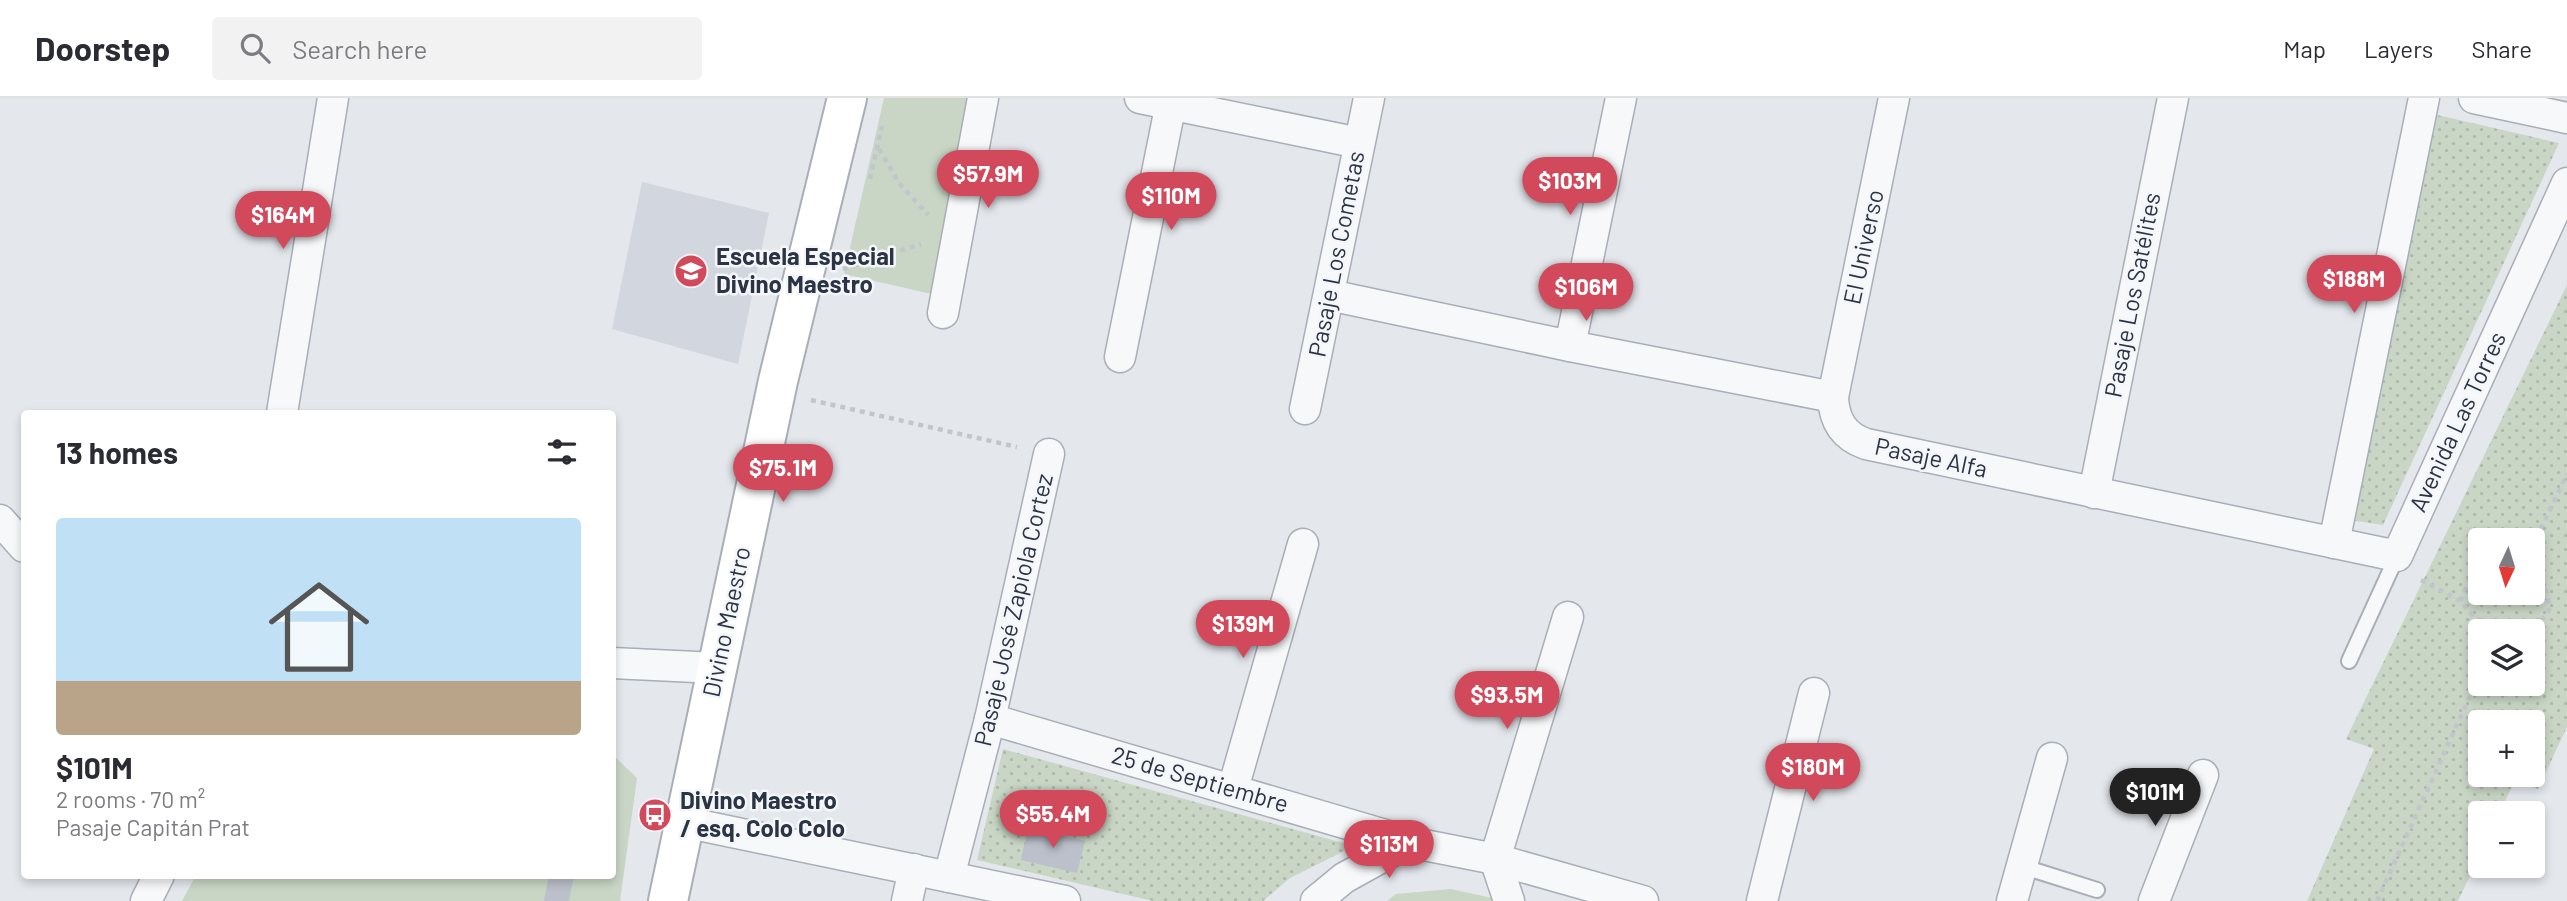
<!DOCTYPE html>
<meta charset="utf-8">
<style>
body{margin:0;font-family:Barlow,sans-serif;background:#f2f2f3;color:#2b2b33;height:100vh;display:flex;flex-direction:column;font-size:26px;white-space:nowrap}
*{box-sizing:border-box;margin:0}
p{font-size:23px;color:#7c7c81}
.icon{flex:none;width:38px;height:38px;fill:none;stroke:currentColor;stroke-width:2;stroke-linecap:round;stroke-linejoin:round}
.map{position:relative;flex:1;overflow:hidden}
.details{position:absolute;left:21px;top:312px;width:595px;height:469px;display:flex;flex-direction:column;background:#fff;border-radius:7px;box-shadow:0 4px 10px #0003}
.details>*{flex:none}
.needle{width:46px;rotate:184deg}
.controls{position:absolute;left:2468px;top:430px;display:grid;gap:14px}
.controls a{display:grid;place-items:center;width:77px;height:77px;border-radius:7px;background:#fff;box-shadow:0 4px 10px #0003;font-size:35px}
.price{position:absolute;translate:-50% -60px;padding:0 16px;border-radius:24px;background:#d1495b;color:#fff;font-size:23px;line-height:46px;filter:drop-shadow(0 2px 4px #0008)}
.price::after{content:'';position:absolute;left:50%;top:42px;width:21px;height:16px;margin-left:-10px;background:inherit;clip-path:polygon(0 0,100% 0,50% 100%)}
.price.active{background:#222;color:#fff}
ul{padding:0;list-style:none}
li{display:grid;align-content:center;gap:14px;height:371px;padding:0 35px}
li span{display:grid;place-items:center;height:217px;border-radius:7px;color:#555}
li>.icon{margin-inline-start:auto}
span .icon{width:126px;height:126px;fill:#fffc;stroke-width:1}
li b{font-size:30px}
h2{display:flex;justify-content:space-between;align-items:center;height:84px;padding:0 35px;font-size:30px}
header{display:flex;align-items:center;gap:42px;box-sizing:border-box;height:98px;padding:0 35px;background:#fff;border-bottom:2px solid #e1e1e2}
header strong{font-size:33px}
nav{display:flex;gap:38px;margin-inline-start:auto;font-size:24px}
.search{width:490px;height:63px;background:#f2f2f3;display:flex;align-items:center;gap:18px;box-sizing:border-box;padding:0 24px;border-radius:7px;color:#7c7c81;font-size:26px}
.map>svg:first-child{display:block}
.built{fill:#d2d6de}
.grass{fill:#c9d6c5}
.park{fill:url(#park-dots);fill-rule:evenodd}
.building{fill:#bbc0ca}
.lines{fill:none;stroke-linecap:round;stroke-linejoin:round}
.lane-casing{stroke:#a9aeb7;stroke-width:18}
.street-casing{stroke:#a9aeb7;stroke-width:33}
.secondary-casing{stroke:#a9aeb7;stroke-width:42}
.path{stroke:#c2c5cb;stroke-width:4.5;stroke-dasharray:5 5;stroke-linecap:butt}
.lane{stroke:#f7f8fa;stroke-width:14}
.street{stroke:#f7f8fa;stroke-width:30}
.secondary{stroke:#fff;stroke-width:38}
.labels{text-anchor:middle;stroke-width:5;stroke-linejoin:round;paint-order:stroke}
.street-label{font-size:24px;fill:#2b3445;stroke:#f4f6f9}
.poi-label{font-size:24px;font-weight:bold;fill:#2b3445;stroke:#f4f6f9;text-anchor:start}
</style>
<header>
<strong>Doorstep</strong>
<div class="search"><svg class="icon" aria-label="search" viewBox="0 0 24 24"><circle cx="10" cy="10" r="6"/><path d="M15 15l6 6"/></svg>Search here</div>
<nav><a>Map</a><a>Layers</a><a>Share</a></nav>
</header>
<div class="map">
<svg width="2567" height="803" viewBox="0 0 2567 803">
<defs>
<pattern id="park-dots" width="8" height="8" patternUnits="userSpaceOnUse" patternTransform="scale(1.75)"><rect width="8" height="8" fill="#c9d6c5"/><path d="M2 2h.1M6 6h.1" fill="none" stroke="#adb8ab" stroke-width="1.8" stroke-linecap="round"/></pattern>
</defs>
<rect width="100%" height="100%" fill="#e4e7ec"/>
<polygon class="built" points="642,84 769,115 738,266 612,231"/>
<g class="grass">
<polygon points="884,0 974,0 936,197 844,176"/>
<polygon points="613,657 637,680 620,803 182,803 196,777 612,777"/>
<polygon points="1451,791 1492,800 1493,803 1387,803 1396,796"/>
</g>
<g class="park">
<polygon points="2437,17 2559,45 2383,427 2350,422"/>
<path d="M 2567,187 L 2567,629 L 2538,691 L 2514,684 L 2499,716 L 2480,716 L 2480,757 L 2458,803 L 2307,803 L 2374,651 L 2346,641 ZM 2480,443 L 2532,443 L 2532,495 L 2480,495 ZM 2480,534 L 2532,534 L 2532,586 L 2480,586 ZM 2480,625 L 2532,625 L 2532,677 L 2480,677 Z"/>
<polygon points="1003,651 1354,748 1290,780 1263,803 1153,803 977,762"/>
</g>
<g class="building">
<polygon points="1028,730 1085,743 1077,775 1021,762"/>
<polygon points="549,777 574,777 569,803 544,803"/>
</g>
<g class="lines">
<defs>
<g id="lane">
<polyline points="2349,563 2397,458"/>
<polyline points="2021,768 2097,792"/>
</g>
<g id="street">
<polyline points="1140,0 1359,45"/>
<path d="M 1894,0 L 1833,299 C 1834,322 1843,338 1866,346 L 2397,458 L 2567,85"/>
<polyline points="2474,0 2567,20"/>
<polyline points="1329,197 1570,248 1833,299"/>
<polyline points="943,215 983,0"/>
<polyline points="1570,248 1621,0"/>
<polyline points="1120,259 1172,0"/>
<polyline points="1305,311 1369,0"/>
<polyline points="282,315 333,0"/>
<polyline points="2094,395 2173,0"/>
<polyline points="0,422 24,449"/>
<polyline points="2334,445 2424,0"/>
<polyline points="612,565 717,570"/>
<polyline points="990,621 1409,744"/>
<polyline points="1233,691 1303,446"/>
<polyline points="684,724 1065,803"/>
<polyline points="949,779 990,621 1049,356"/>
<polyline points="146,803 159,777"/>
<polyline points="907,803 914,771"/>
<polyline points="1316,803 1344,780 1409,744 1495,761 1643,803"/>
<polyline points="1509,803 1495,761 1568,519"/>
<polyline points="1762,803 1814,595"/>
<polyline points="2012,803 2052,660"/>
<polyline points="2154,803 2203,677"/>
</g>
<polyline id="secondary" points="668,803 778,283 847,0"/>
</defs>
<use href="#lane" class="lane-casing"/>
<use href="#street" class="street-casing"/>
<use href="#secondary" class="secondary-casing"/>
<g class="path">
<polyline points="879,51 899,85 928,117"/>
<polyline points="870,81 882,28"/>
<polyline points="843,171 921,146"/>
<polyline points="811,302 1017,349"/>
<polyline points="2532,449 2567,376"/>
<polyline points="2480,476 2469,483 2460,503 2473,518 2497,534"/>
<polyline points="2421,482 2460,503"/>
<path d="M 2504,534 L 2536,528 L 2549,513 C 2549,497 2546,488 2532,479"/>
<polyline points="2377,803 2480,576"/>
</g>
<use href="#lane" class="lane"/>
<use href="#street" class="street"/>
<use href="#secondary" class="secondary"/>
</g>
<defs>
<symbol id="school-disc" viewBox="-11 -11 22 22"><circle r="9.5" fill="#d1495b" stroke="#f4f6f9"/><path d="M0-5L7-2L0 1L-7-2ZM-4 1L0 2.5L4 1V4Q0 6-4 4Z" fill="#fff"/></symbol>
<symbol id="bus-disc" viewBox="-11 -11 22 22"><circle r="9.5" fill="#d1495b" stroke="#f4f6f9"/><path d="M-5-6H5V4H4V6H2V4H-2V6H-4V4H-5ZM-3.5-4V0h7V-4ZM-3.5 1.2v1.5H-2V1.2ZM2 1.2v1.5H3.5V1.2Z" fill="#fff"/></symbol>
</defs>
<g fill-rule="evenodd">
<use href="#school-disc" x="672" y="154" width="38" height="38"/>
<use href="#bus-disc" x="636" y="698" width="38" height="38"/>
</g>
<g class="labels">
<g class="street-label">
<text transform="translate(1864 149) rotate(-78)" y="8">El Universo</text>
<text transform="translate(1337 156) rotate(-79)" y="8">Pasaje Los Cometas</text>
<text transform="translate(2133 197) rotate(-79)" y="8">Pasaje Los Satélites</text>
<text transform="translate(2458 324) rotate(-65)" y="8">Avenida Las Torres</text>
<text transform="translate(1931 360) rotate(12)" y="8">Pasaje Alfa</text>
<text transform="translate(1014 512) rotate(-77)" y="8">Pasaje José Zapiola Cortez</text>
<text transform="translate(727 524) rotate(-78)" y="8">Divino Maestro</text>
<text transform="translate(1200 682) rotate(16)" y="8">25 de Septiembre</text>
</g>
<g class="poi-label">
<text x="716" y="167">Escuela Especial<tspan x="716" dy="28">Divino Maestro</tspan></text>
<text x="680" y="711">Divino Maestro<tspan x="680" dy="28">/ esq. Colo Colo</tspan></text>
</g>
</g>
</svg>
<div class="controls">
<a><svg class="needle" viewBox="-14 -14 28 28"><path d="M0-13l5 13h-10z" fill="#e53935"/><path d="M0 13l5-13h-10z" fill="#7c7c81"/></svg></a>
<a><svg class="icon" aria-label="layers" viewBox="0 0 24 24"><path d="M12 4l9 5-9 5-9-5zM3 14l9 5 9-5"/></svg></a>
<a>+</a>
<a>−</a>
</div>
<b class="price" style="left:988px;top:112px">$57.9M</b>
<b class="price" style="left:1570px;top:119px">$103M</b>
<b class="price" style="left:1171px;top:134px">$110M</b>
<b class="price" style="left:283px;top:153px">$164M</b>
<b class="price" style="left:2354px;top:217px">$188M</b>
<b class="price" style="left:1586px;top:225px">$106M</b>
<b class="price" style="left:783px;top:406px">$75.1M</b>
<b class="price" style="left:1243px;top:562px">$139M</b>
<b class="price" style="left:1507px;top:633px">$93.5M</b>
<b class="price" style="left:1813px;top:705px">$180M</b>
<b class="price active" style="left:2155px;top:730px">$101M</b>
<b class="price" style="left:1053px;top:752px">$55.4M</b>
<b class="price" style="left:1389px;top:782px">$113M</b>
<section class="details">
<h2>13 homes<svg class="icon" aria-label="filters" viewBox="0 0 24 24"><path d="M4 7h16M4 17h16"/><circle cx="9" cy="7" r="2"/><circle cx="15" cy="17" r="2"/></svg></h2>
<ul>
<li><span style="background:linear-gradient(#bfe0f5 75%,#b9a48a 0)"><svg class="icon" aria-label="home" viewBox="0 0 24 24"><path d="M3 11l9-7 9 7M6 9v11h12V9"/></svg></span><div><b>$101M</b><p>2 rooms · 70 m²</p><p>Pasaje Capitán Prat</p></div></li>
</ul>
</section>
</div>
